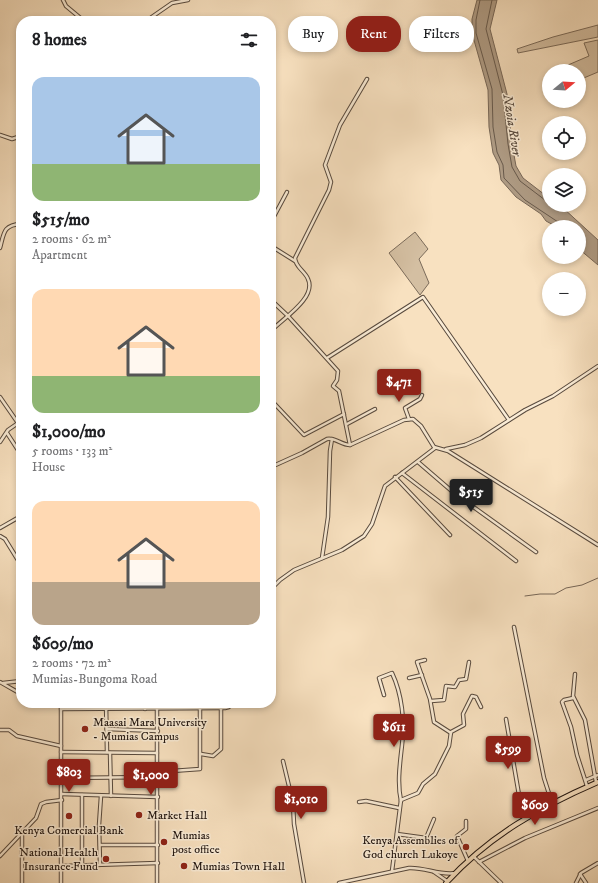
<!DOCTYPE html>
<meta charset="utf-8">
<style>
body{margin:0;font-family:"IM FELL DW Pica",serif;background:#f6f6f6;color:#202124;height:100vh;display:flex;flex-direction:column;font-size:15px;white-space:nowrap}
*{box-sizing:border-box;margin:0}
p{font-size:13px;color:#757577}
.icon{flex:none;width:22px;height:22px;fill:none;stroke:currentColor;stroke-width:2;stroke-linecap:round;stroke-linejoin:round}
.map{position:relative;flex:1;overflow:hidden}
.panel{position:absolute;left:16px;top:16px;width:260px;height:692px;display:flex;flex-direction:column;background:#fff;border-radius:16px;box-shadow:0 2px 6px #0003}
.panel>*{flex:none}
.hud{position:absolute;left:288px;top:16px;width:250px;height:36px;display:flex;gap:8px}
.needle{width:26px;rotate:72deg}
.tools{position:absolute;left:542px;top:64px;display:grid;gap:8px}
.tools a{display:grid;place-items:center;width:44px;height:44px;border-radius:50%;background:#fff;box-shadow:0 2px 6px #0003;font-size:20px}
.price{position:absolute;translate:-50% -34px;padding:0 9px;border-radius:4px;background:#8f2418;color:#fff;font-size:13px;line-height:26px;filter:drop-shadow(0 1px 2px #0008)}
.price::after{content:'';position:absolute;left:50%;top:24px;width:12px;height:9px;margin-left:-6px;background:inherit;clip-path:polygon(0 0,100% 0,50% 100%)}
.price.selected{background:#222;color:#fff}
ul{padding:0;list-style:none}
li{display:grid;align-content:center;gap:8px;height:212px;padding:0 16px}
li span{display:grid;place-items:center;height:124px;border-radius:12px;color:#555}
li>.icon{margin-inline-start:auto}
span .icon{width:72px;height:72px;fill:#fffc;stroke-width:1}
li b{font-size:17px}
h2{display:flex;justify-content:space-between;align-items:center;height:48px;padding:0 16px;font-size:17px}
.pill{padding:0 14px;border-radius:16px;background:#fff;box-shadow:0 2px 6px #0003;font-size:14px;line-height:36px}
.pill.selected{background:#8f2418;color:#fff}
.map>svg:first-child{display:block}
.green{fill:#d4bfa2;stroke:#7b6b5a}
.water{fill:#af9c85;stroke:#776757}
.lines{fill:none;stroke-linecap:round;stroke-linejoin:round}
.shore{stroke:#685a4c;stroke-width:1}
.stream{stroke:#776757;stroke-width:1}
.minor-casing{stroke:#584a3e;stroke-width:4.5}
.highway-casing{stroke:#221712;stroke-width:6}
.minor{stroke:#faecd6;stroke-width:2.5}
.highway{stroke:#f8e1c0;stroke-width:4}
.poi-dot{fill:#8f2418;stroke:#faecd6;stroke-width:1.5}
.labels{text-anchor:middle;stroke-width:3;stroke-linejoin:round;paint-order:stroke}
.poi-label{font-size:12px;fill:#221712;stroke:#faecd6;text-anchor:start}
.water-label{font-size:13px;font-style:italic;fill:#5a4c40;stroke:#faecd6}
</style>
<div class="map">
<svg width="598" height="883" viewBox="0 0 598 883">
<rect width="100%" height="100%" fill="#f8e1c0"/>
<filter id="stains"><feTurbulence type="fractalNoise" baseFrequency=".005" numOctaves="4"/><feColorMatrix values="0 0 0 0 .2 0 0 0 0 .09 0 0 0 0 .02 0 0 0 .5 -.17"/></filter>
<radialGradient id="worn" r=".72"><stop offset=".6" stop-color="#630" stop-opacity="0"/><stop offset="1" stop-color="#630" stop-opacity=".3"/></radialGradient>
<g class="green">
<polygon points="598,25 598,37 518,53 517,49 553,37"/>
<polygon points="598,40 598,72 579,80 579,71 572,71 568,65 589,56 584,43"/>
<polygon points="415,232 428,249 419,259 429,283 420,295 389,253"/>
</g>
<polygon class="water" points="477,0 497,0 490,29 507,94 512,144 516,166 523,178 549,198 549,205 559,205 562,207 598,240 598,265 579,249 579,227 557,227 546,221 541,214 516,197 501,180 499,165 493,153 489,127 488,90 472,33 472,19"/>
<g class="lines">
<g class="shore">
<polyline points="480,0 476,20 476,33 492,89 493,127 497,152 503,165 504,178 525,200 558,222 560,227"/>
<polyline points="492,0 486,29 503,95 508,144 512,167 520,181 545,200 549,201"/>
</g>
<polyline class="stream" points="525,596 540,594 555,594 566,588 582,585 598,578"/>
<defs>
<g id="minor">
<polyline points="63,0 66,6 84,21"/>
<polyline points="146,21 172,3 188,0"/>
<polyline points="0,135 12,139 21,136"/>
<polyline points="271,222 287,192"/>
<polyline points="271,246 295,261"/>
<path d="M 0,248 C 4,233 3,225 21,224"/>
<polyline points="271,300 288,316 338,371 337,380 333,386 339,391 350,445"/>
<path d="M 271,331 C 282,319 317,298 308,279 C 305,271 295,267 295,258 L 329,190 L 331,182 L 325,165 L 340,125 L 367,79"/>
<polyline points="327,358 423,297 509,420"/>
<polyline points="0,397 18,423"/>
<polyline points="271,400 304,435 344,414"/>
<polyline points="409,419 405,408 420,399 422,395"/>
<polyline points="347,424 375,409"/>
<polyline points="7,433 18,450 21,450"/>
<polyline points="0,442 8,430 21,421"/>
<polyline points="446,449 465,445 481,438 525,410 553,396 598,366"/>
<polyline points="418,462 454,493 536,552"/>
<path d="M 271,467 L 302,453 L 327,439 C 335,437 341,445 350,445 L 404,420 L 413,419 L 421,426 L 434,447 L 448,451 L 598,545"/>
<polyline points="402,473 516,561"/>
<polyline points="395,477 450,535"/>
<polyline points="0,528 21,516"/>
<polyline points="0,536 5,539 21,565"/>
<polyline points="322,558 328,517 330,451 332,439"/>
<polyline points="271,589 280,580 294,570 342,550 364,536 372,524 385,486 435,448"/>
<polyline points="514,627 544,778 552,803"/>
<polyline points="425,660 417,662 430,699 434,722 451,733"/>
<polyline points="575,674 573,696 585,720 596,782"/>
<polyline points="409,678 422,675"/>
<polyline points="0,682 21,694"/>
<polyline points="3,683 21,681"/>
<path d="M 384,695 L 379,678 L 392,673 C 402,694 405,722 402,745 C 400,763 397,783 401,801"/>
<polyline points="573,698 564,700 562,702 571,727 577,755 587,786"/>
<polyline points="431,701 444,700 446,686 455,687 459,680 466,679 469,662"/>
<polyline points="61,703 61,883"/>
<polyline points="106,703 107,752"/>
<polyline points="61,709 225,708 229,707 230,703"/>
<polyline points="145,709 145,703"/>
<polyline points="506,719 519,795 527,816"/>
<polyline points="107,729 158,731"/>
<polyline points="0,730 9,730 17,736 61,746"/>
<polyline points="61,752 157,753"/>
<polyline points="110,753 111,796"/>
<polyline points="201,754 213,756 221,749 221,708"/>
<polyline points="283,761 293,803 294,824 304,883"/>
<polyline points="158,772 200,769 200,708"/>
<polyline points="62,778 158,777"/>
<polyline points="586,780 598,775"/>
<polyline points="62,794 158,797"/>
<polyline points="82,795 82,865"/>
<polyline points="359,802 366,801 399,808"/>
<polyline points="466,821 466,829 457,836 468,861"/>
<polyline points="22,832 22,883"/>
<polyline points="397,834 426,838 434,819"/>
<polyline points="100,845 158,845"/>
<polyline points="0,856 36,818 41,804 46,802 62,800"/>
<polyline points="473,856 501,883"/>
<polyline points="479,862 525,838 598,808"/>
<polyline points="100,864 99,825 101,796"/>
<polyline points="62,866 158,863"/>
<polyline points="392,871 401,800 418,793 423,784 435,774 449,746 451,732 464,725 463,714 472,696 476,697 481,707"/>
<polyline points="434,872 447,881"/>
<polyline points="580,874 586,883"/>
<polyline points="157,883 157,709"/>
<path d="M 339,883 L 409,868 C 425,867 440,876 456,873"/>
<polyline points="576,883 581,873 598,863"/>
</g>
<path id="highway" d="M 446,883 C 489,836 540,807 598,782"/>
</defs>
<use href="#minor" class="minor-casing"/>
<use href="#highway" class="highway-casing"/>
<use href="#minor" class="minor"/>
<use href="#highway" class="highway"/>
</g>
<g class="poi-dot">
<circle cx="85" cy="729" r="4"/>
<circle cx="139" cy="815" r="4"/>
<circle cx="69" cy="816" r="4"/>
<circle cx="164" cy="842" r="4"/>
<circle cx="466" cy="847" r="4"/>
<circle cx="106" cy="859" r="4"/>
<circle cx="184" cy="866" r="4"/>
</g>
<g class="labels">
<g class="poi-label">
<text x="93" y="726">Maasai Mara University<tspan x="93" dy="14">- Mumias Campus</tspan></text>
<text x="147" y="819">Market Hall</text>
<text x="69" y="834" text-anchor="middle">Kenya Comercial Bank</text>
<text x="172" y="839">Mumias<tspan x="172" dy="14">post office</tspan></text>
<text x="458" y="844" text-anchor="end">Kenya Assemblies of<tspan x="458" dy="14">God church Lukoye</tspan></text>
<text x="98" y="856" text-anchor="end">National Health<tspan x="98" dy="14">Insurance Fund</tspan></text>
<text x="192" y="870">Mumias Town Hall</text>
</g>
<g class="water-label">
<text transform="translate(513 125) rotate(81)" y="5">Nzoia River</text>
</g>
</g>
<rect width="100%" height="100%" filter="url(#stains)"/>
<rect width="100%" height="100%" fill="url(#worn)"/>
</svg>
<div class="tools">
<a><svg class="needle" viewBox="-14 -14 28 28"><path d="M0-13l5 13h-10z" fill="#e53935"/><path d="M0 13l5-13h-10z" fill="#757577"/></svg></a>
<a><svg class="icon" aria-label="locate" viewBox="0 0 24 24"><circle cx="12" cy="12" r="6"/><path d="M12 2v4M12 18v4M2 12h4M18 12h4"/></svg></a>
<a><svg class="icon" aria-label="layers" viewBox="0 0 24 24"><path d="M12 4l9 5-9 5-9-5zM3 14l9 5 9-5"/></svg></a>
<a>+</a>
<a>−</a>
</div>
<b class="price" style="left:399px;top:403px">$471</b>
<b class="price selected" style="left:471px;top:513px">$515</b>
<b class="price" style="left:394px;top:748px">$611</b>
<b class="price" style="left:508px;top:770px">$599</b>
<b class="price" style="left:69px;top:793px">$803</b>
<b class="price" style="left:151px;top:796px">$1,000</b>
<b class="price" style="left:301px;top:820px">$1,010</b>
<b class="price" style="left:535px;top:826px">$609</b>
<div class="hud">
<a class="pill">Buy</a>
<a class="pill selected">Rent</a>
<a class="pill">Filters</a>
</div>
<section class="panel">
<h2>8 homes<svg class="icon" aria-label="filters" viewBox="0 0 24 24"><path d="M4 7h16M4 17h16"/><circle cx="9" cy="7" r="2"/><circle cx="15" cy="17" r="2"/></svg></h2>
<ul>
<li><span style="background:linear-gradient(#a9c7e8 70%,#8fb573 0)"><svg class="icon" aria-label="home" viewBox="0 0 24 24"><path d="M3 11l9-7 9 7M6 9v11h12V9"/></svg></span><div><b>$515/mo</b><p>2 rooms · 62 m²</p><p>Apartment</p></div></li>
<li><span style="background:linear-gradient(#ffd9b3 70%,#8fb573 0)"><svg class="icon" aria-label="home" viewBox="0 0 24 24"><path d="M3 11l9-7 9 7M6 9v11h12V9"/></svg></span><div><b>$1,000/mo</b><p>5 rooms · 133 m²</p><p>House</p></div></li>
<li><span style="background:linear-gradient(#ffd9b3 65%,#b9a48a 0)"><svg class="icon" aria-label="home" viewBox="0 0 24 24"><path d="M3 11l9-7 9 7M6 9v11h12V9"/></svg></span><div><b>$609/mo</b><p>2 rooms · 72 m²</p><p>Mumias-Bungoma Road</p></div></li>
</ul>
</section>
</div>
